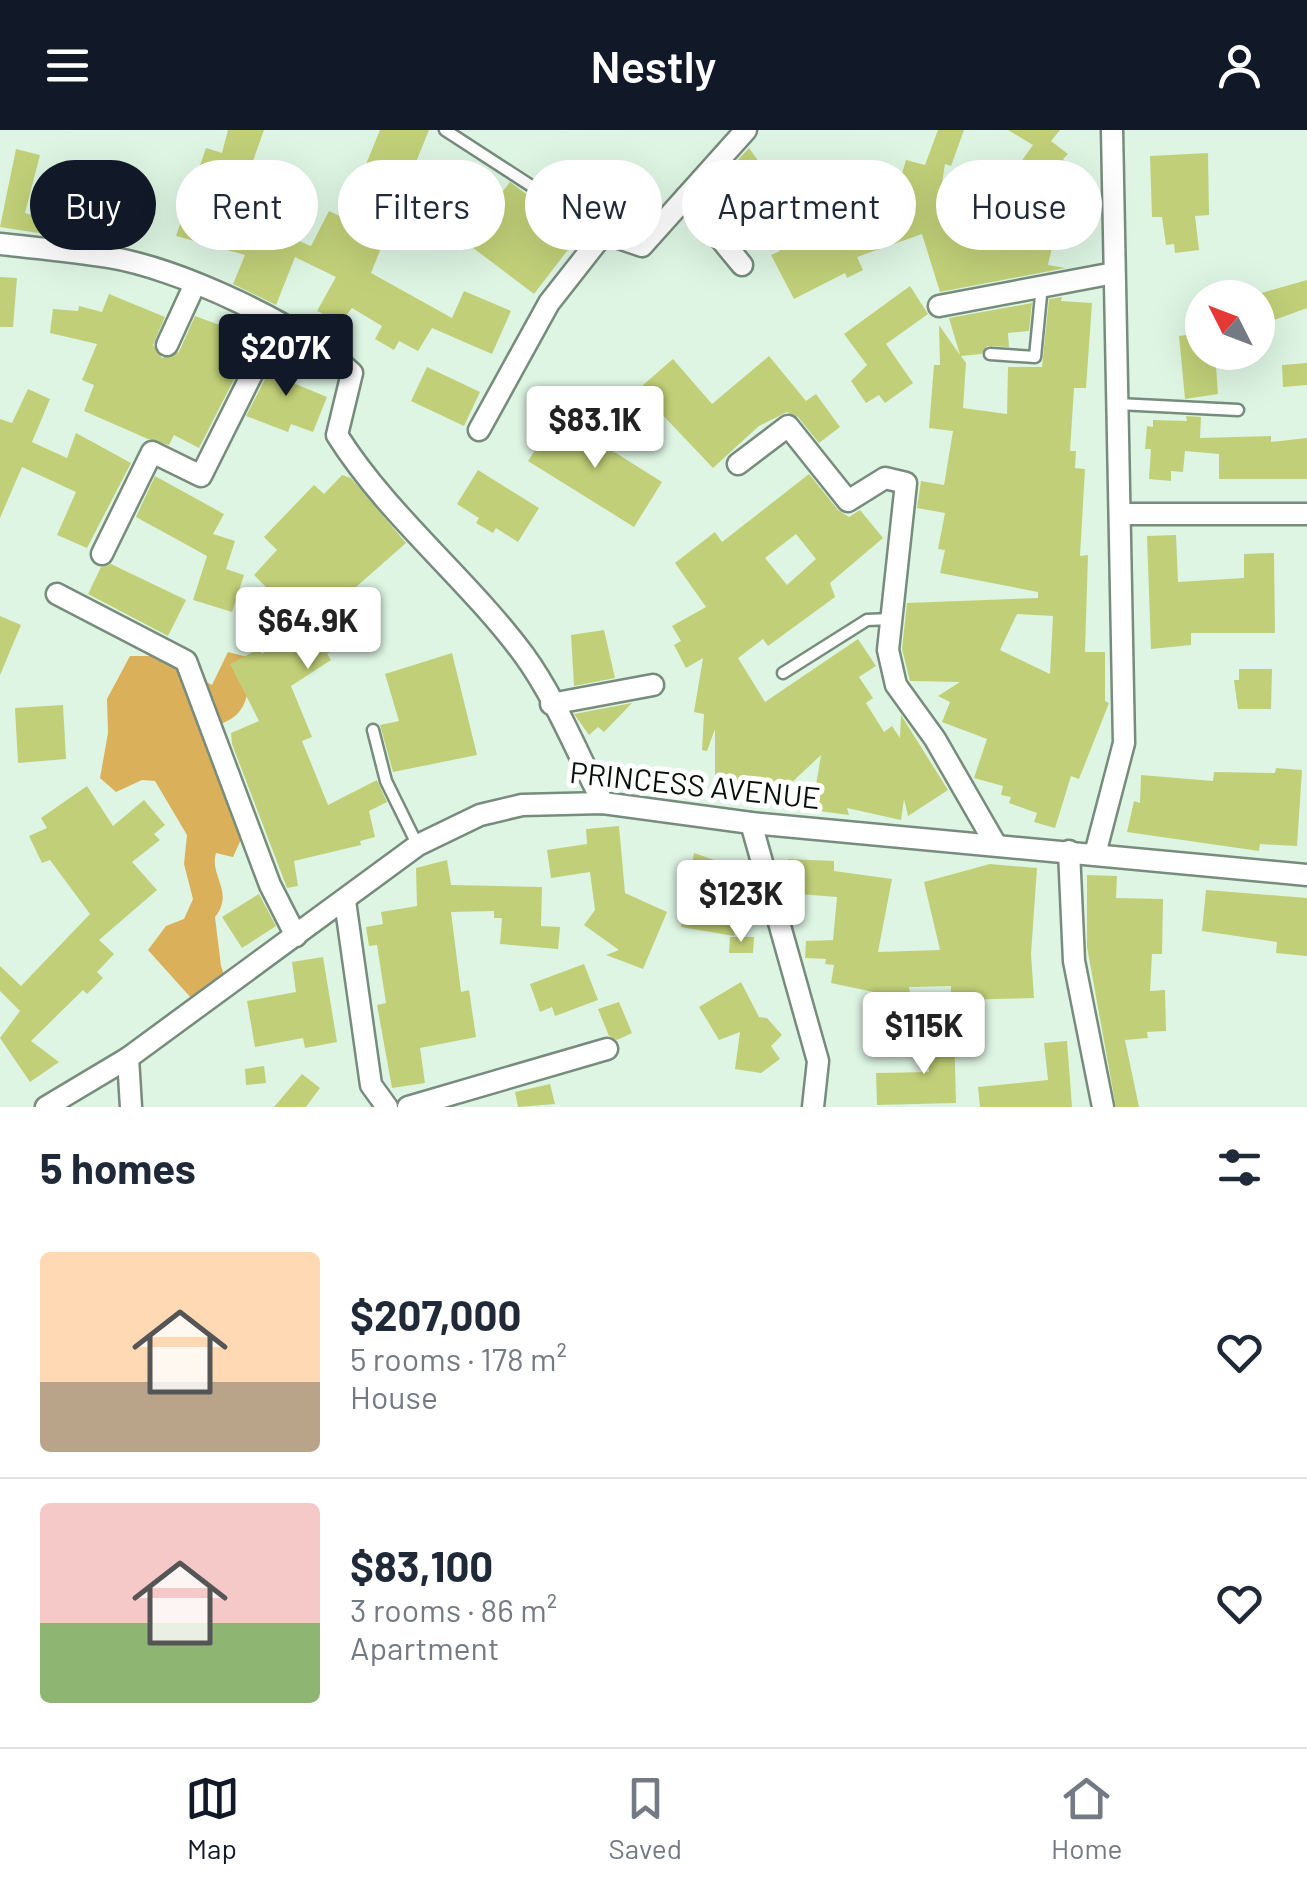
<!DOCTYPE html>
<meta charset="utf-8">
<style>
body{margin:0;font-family:Barlow,sans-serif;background:#f6f6f7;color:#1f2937;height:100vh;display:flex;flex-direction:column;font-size:38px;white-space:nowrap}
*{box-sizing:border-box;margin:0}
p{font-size:32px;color:#747a83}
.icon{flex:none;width:55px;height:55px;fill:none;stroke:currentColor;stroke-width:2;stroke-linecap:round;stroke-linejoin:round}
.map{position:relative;height:977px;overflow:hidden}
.side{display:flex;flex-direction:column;background:#fff;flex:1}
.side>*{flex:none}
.guide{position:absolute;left:30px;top:30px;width:1248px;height:90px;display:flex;gap:20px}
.needle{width:65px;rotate:312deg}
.controls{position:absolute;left:1185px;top:150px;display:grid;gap:20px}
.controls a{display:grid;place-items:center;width:90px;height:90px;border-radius:50%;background:#fff;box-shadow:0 10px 40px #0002;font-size:50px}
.price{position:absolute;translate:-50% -85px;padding:0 22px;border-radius:10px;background:#fff;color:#222;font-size:32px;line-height:65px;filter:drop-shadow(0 2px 5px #0008)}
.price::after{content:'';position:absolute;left:50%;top:60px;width:30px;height:22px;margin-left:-15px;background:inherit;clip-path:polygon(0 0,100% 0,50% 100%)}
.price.on{background:#111827;color:#fff}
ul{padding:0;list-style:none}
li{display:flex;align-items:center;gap:30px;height:250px;padding:0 40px}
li+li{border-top:2px solid #e0e1e3}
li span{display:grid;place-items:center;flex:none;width:280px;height:200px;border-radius:10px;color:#555}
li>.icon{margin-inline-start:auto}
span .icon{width:120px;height:120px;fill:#fffc;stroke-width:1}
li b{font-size:42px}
h2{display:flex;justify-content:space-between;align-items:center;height:120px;padding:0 40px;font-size:42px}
.pill{padding:0 35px;border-radius:45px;background:#fff;box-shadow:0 10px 40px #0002;font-size:35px;line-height:90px}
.pill.on{background:#111827;color:#fff}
header{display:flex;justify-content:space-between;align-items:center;height:130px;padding:0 40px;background:#111827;color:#fff;font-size:45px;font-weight:600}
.tab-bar{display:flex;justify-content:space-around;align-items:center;height:140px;border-top:2px solid #e0e1e3;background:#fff;font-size:28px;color:#747a83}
.tab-bar a{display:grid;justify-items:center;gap:5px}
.tab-bar .on{color:#111827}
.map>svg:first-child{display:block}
.forest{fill:#dab05b}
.building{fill:#c1d078;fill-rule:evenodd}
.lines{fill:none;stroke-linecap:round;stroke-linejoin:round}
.service-casing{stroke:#778c7c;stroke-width:15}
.minor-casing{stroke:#778c7c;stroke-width:25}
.service{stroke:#fff;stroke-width:10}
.minor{stroke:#fff;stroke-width:20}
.labels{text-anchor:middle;stroke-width:10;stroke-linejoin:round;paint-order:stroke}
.street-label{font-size:30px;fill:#070f09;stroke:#fff}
</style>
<header><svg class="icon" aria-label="menu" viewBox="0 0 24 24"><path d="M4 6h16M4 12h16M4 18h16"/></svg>Nestly<svg class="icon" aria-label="person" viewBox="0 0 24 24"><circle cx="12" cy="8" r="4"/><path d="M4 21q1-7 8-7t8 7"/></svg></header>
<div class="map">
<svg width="1307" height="977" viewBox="0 0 1307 977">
<rect width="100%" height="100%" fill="#def5e3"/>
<path class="forest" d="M 228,522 L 248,527 C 249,557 252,585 217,595 L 248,694 L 233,727 L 216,723 C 209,746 235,762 215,787 L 221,836 L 227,853 L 192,869 L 148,820 L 166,796 L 184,789 L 193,769 L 184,734 L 187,705 L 155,651 L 142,650 L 116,662 L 100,648 L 108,603 L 107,569 L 130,526 L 155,526 L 212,555 Z"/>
<g class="building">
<polygon points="228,0 264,0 234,84 311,116 329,81 344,88 380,0 429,0 371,143 452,188 464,161 511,181 492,224 432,198 418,221 399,211 394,220 375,209 382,196 352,178 329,207 314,197 322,183 317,181 336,147 295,127 276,175 233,154 245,125 176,106 206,18 222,23"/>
<polygon points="938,0 964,0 951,36 945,34 939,72 959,74 972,114 1031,105 1034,91 1057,96 1048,135 1065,138 940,162 922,104 857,127 863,140 847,148 845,143 794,169 771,125 780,121 730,63 736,58 726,43 749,18 812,106 856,81 895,67 906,30 925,35"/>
<polygon points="1008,0 1060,0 1051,11 1068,24 1063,29 1071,36 1058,52 1050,46 1035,67 1009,48 1033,15"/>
<polygon points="16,19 40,25 25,83 67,94 63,107 0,97"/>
<polygon points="1208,23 1209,85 1195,86 1199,120 1175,123 1174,114 1166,115 1162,87 1152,87 1150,26"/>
<polygon points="510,52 580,104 534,164 464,111"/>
<polygon points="0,147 17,148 13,197 0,197"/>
<polygon points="1307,150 1307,178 1258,196 1258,164"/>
<polygon points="910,156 928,184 886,214 913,253 885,273 879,265 866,273 851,251 867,235 844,204"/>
<polygon points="109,164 165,187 153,215 162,228 179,222 195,186 255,208 199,318 174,305 169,315 148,309 84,281 94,255 82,250 97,214 50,203 53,179 78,181 79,176 102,182"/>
<path d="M 1062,167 L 1061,171 L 1092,173 L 1086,258 L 1074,258 L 1070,321 L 1076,321 L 1075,338 L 1085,339 L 1080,426 L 1088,425 L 1085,522 L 1105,522 L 1105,571 L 1109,573 L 1079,649 L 1071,646 L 1055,698 L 1034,692 L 1037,683 L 1009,673 L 1011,667 L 1001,665 L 1003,656 L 974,648 L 987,609 L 942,592 L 950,572 L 938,566 L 960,552 L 910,551 L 902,519 L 907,473 L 1038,468 L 1038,462 L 940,443 L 945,420 L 938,419 L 945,383 L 917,378 L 921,351 L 944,355 L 953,301 L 929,298 L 934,235 L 940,235 L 939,195 L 960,225 L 949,188 L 1032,173 L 1029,201 L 1008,203 L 1009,217 L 987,216 L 981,224 L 961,226 L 966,233 L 963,278 L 1007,284 L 1008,237 L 1042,237 L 1049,169 ZM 1017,484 L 1053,486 L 1050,544 L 1000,520 Z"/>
<polygon points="1202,203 1202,222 1215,222 1218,264 1185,269 1179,206"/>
<polygon points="283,214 295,219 281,248 327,267 313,302 291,294 288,302 246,286"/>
<polygon points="769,226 806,271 816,264 840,297 819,313 798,287 787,282 759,296 713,338 656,278 643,255 673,229 712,274"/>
<polygon points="1307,233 1307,255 1283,257 1282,235"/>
<polygon points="427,237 480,262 464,296 411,271"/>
<polygon points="28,259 50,269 32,312 67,328 76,303 131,333 87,418 57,405 76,362 22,337 0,388 0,289 12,293"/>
<polygon points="557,286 662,352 634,397 528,331"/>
<polygon points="1186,286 1201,287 1200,308 1271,306 1271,312 1307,308 1307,349 1219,349 1219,324 1185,321 1183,342 1171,341 1171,351 1149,349 1151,319 1145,319 1147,296 1153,297 1153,290 1187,291"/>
<polygon points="478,340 539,378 518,412 496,398 493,403 476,393 479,388 457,374"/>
<path d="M 809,344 L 838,380 L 849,387 L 860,380 L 883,408 L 830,453 L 835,467 L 768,516 L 763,509 L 738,528 L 765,572 L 858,509 L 876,536 L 859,547 L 873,568 L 866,573 L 884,602 L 892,596 L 900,608 L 901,585 L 948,660 L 908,686 L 904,669 L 901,690 L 847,678 L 849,685 L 812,680 L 821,625 L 775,668 L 741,665 L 742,656 L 715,655 L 715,599 L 707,621 L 702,620 L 704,584 L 694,582 L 703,528 L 686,538 L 674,515 L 681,511 L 672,496 L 706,477 L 675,433 L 715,402 L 722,412 ZM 796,404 L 816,429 L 787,455 L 765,428 Z"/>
<polygon points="342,345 351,348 406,413 331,479 350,508 327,524 331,530 291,556 312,607 302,611 328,675 377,650 387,672 369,681 375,707 360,711 361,715 294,731 298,756 287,758 232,614 231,603 259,591 230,534 259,519 262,524 314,488 287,462 279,470 254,445 277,420 264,407 314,355 324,364"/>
<polygon points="155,346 224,384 213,404 235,411 226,439 244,445 232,482 193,470 207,426 136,387"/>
<polygon points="1176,405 1178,452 1244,448 1244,424 1274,423 1275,503 1191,503 1191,515 1151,519 1147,406"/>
<polygon points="111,434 186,470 168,506 88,464 101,437"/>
<polygon points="0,486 21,495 0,545"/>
<polygon points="604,500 615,548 574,556 571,505"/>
<polygon points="452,523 477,625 393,642 380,595 399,591 385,544"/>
<polygon points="1239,539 1272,539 1271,579 1238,579 1234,550 1239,550"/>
<polygon points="632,573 604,602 598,597 589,605 574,584"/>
<polygon points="63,575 66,629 18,633 15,578"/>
<polygon points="1276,638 1302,640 1297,716 1260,714 1259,721 1127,702 1134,671 1140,673 1141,645 1213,651 1214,642 1275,643"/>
<polygon points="87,656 113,696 144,670 165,695 154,704 160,710 132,732 157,760 99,810 114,824 97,842 103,848 87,864 83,860 31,911 59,932 30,952 0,908 20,881 0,861 0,836 21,856 90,784 50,730 42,733 29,706 47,698 41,688"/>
<polygon points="619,696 625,763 667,782 643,839 606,825 619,820 584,795 595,780 590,742 551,748 547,720 587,714 586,699"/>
<polygon points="694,723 723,733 715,773 738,775 734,806 681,797"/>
<polygon points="788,729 834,731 834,741 892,749 878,822 940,820 924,752 990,734 1037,738 1031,824 1034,868 951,870 951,856 909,857 910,863 883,864 831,853 834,835 825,834 826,829 805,828 806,811 833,810 837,767 786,763"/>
<polygon points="447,730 451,755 542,757 541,796 560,797 558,819 500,814 502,788 494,788 494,781 451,782 461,862 469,860 476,907 420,918 425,953 392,958 377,875 386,873 377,815 369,816 366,797 383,794 381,782 417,776 416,738"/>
<polygon points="1087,745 1117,746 1116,768 1163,769 1162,824 1152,824 1150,861 1165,860 1166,901 1147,902 1148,908 1125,910 1139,977 1116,977 1087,817"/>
<polygon points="1206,760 1307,768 1307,826 1276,823 1277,812 1202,801"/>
<polygon points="259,764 276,796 242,818 222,787"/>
<polygon points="730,807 754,807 753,823 729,823"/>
<polygon points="323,827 337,912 305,918 303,908 255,917 247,871 296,862 292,832"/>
<polygon points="584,834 598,870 555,886 552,877 540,882 530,854"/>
<polygon points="741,852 759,887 767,888 782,905 771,916 780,929 761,943 735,939 740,902 719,910 699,877"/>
<polygon points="619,872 632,903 617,910 609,906 598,879"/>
<polygon points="954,899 956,973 877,975 876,943 929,942 928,900"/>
<polygon points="1067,911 1072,977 980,977 978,957 1048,950 1044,913"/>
<polygon points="264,936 266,953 246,955 245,939"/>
<polygon points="302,944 320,958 306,977 274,977"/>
<polygon points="550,954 555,974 518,977 515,962"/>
</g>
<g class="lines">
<defs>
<g id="service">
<polyline points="445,0 604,103"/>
<polyline points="990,224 1035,227 1042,155"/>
<polyline points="1118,274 1238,280"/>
<polyline points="783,543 867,490 891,489"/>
<polyline points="373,600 386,651 417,714"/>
</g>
<g id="minor">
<polyline points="686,67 742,135"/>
<path d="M 0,114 C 36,118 73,121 108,127 C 178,138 301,195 352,243 L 337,305 C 388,386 467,448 524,525 C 556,569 578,625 603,673"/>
<polyline points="939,176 1114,143"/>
<polyline points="167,215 195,154"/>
<polyline points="479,300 549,173 604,103 642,116 746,0"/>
<polyline points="738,334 788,296 848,371 885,348 906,353 888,520 896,555 935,609 996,715"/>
<polyline points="1122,384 1307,384"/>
<polyline points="102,424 152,322 201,346 277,194"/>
<polyline points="57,464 186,531 270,755 296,806"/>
<polyline points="551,574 653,555"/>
<polyline points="751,693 818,931 813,977"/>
<polyline points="1069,721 1074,831 1103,977"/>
<polyline points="1095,724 1124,613 1112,0"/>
<polyline points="345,771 371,955 387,977"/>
<polyline points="128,928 131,977"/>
<polyline points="46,977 128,928 418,715 480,685 522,675 603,673 751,693 1307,745"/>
<polyline points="408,977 607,919"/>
</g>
</defs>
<use href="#service" class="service-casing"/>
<use href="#minor" class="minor-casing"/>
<use href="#service" class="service"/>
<use href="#minor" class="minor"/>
</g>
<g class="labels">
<g class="street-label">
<text transform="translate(695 656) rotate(6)" y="10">PRINCESS AVENUE</text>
</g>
</g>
</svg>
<div class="controls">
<a><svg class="needle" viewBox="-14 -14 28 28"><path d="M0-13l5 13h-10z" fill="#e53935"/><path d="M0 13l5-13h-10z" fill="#747a83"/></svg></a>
</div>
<b class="price on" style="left:286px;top:269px">$207K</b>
<b class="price" style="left:595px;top:341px">$83.1K</b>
<b class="price" style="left:308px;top:542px">$64.9K</b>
<b class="price" style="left:741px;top:815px">$123K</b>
<b class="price" style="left:924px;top:947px">$115K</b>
<div class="guide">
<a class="pill on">Buy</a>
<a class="pill">Rent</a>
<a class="pill">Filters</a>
<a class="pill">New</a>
<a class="pill">Apartment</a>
<a class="pill">House</a>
</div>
</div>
<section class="side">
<h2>5 homes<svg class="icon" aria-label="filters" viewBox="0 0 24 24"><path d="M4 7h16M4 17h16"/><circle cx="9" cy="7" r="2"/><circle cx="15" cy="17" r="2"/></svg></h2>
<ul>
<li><span style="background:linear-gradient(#ffd9b3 65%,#b9a48a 0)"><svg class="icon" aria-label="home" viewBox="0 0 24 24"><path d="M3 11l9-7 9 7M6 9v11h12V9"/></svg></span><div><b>$207,000</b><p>5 rooms · 178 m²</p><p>House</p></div><svg class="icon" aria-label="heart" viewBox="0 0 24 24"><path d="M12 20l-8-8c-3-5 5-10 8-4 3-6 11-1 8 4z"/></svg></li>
<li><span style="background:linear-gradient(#f6c9c9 60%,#8fb573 0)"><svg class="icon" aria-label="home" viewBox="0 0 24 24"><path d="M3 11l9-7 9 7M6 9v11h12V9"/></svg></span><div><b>$83,100</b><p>3 rooms · 86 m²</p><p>Apartment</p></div><svg class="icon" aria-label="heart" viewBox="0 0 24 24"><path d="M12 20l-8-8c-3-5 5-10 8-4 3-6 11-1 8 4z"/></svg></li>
</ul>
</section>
<nav class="tab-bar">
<a class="on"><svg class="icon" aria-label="map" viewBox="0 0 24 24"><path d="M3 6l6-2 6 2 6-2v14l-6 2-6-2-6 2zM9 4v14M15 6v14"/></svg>Map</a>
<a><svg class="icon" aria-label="saved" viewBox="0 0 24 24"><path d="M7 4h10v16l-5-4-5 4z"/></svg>Saved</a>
<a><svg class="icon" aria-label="home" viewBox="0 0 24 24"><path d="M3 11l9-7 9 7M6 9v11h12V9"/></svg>Home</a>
</nav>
